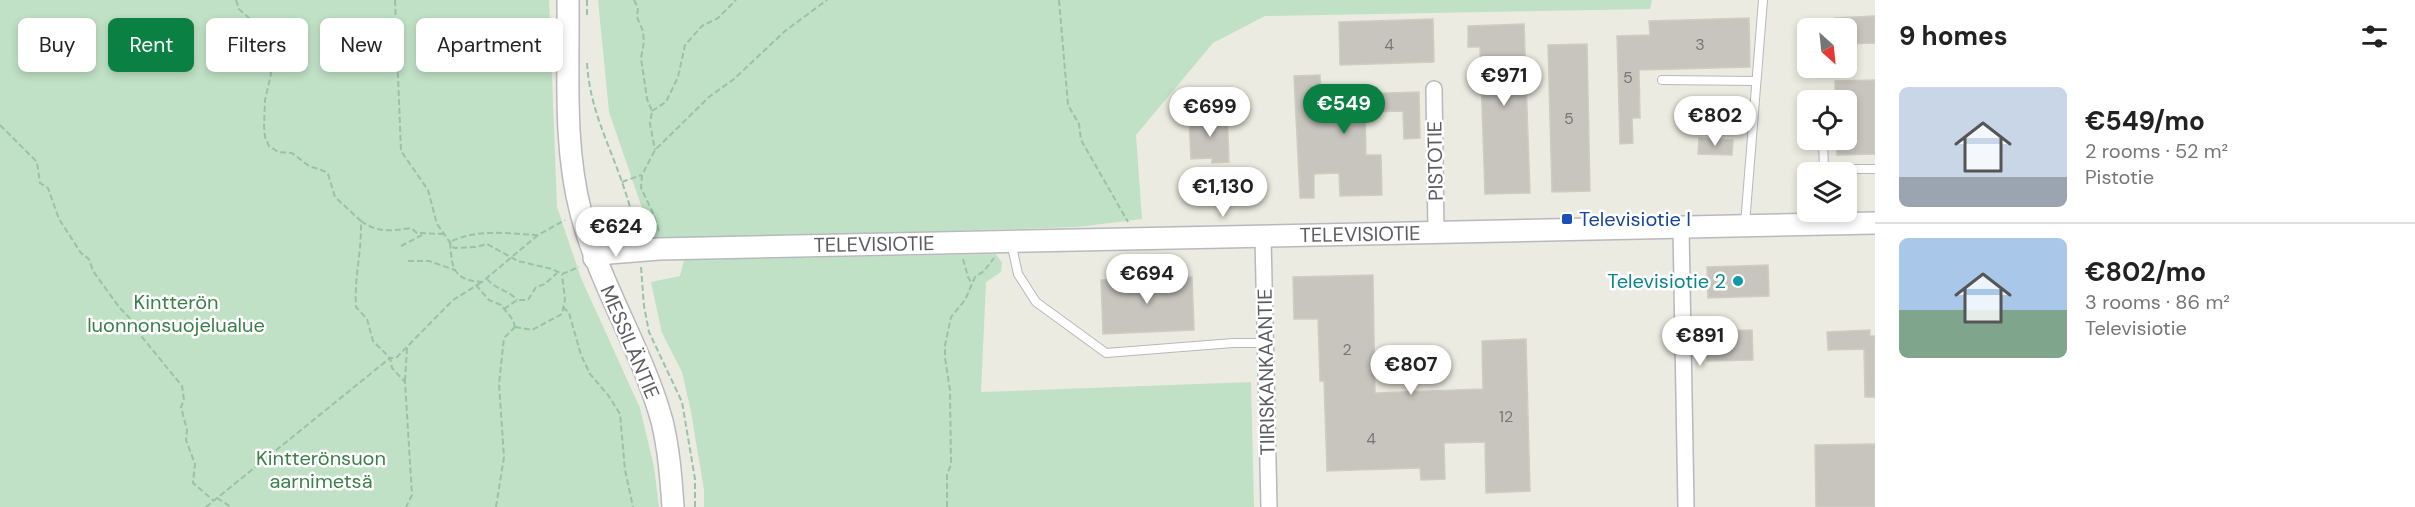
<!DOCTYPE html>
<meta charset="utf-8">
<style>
body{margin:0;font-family:"DM Sans",sans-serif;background:#f2f2f2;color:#222;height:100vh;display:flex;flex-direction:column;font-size:22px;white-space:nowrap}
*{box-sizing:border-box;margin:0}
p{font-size:20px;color:#767676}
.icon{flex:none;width:33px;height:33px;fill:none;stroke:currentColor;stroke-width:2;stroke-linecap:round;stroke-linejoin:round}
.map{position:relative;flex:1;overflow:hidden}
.side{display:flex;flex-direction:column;background:#fff;width:540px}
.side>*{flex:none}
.hud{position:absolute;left:18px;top:18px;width:570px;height:54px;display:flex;gap:12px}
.needle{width:39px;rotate:153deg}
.tools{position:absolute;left:1797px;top:18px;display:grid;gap:12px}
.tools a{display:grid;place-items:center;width:60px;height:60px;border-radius:9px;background:#fff;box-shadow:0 3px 9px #0003;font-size:30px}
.price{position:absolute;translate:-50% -51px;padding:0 14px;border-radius:21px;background:#fff;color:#222;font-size:20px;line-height:39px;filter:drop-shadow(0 2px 3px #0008)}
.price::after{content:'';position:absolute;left:50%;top:36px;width:18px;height:14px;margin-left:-9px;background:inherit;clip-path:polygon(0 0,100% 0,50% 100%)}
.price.active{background:#0b8043;color:#fff}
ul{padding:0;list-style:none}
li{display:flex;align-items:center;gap:18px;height:150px;padding:0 24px}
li+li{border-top:2px solid #e0e0e0}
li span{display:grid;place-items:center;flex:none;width:168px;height:120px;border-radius:9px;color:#555}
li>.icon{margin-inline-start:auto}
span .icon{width:72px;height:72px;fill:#fffc;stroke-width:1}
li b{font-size:26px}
h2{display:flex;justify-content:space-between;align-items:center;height:72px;padding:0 24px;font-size:26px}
.tag{padding:0 21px;border-radius:9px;background:#fff;box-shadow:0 3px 9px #0003;font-size:21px;line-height:54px}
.tag.active{background:#0b8043;color:#fff}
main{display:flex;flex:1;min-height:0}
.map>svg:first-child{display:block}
.green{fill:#c0e1c5}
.building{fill:#c7c5be;stroke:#d0cdc0;stroke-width:1.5}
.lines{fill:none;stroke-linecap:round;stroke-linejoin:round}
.lane-casing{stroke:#b7b8bd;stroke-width:10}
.street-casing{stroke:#b7b8bd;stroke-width:18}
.secondary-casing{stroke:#b7b9bf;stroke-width:24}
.path{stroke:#9ac1ac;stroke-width:2;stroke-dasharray:6 3;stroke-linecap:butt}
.lane{stroke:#fff;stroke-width:8}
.street{stroke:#fff;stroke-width:15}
.secondary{stroke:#fff;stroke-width:21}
.transit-dot{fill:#1a4fb4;stroke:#fff;stroke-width:2}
.culture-dot{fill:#0f9aa8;stroke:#fff;stroke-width:2}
.labels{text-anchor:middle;stroke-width:5;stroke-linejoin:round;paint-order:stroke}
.number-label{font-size:16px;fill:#757678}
.street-label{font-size:20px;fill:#5a5c61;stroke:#fff}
.transit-label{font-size:20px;fill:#164399;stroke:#fff;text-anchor:start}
.culture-label{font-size:20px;fill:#0d838f;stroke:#fff;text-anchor:end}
.park-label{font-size:20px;fill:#3b7f4a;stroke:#fff}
</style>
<main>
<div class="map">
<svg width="1875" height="507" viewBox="0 0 1875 507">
<rect width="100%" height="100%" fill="#ecebe1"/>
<g class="green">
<polygon points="0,0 549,0 557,207 581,278 640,408 654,467 659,507 0,507"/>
<polygon points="598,0 1652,0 1650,9 1265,16 1213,43 1136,135 1142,219 1078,227 653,240 609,112"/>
<polygon points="996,254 1002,263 1001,272 986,282 981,392 1251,382 1254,507 704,507 704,490 691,412 682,372 662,333 651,282 680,276 684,260"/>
</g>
<g class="building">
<polygon points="1875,16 1875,43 1846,44 1846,28 1834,28 1834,18"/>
<polygon points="1749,18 1750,67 1639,70 1640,118 1632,118 1633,143 1620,144 1617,36 1650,35 1649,21"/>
<polygon points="1433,19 1434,62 1340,65 1339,22"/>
<polygon points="1524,24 1530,193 1485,194 1480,47 1468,47 1468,26"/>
<polygon points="1587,44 1590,191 1552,192 1548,45"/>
<polygon points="1320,75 1321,95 1419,92 1420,138 1404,139 1403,111 1365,112 1366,155 1381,155 1382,195 1340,196 1339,173 1314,174 1314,198 1300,198 1294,76"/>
<polygon points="1875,80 1875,154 1837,155 1836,140 1846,140 1846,100 1835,100 1835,81"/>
<polygon points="1227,111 1229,162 1212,163 1212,158 1191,159 1189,119 1210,118 1210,112"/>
<polygon points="1699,138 1733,140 1732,155 1698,154"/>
<polygon points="1768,265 1769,296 1708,298 1707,267"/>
<polygon points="1373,275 1375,393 1483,389 1482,341 1526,339 1530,491 1486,493 1485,442 1444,443 1445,479 1421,480 1420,468 1327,471 1324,381 1320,381 1318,319 1294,319 1293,277"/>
<polygon points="1192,277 1194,330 1103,334 1101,280"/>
<polygon points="1752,330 1753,360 1707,361 1706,331"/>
<polygon points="1870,330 1870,336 1875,336 1875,397 1865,397 1864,349 1828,350 1827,332"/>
<polygon points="1875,444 1875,507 1816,507 1815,445"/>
</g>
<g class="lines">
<defs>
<g id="lane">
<polyline points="1662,80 1756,81"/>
<polyline points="1823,140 1824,169 1875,169"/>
<polyline points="1745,224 1763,0"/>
<polyline points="1011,242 1018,274 1036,302 1106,353 1233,343 1265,343"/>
</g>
<g id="street">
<polyline points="1434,89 1436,233"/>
<polyline points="1681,228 1686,507"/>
<polyline points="1263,237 1269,507"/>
</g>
<g id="secondary">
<path d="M 568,0 C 569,70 563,145 581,213 C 600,286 642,349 662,421 C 669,450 671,478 673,507"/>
<polyline points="594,258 609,253 659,249 1875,223"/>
</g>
</defs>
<use href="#lane" class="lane-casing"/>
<use href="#street" class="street-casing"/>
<use href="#secondary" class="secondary-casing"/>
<g class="path">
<path d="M 236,0 L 239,9 L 251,20 L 261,54 L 269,63 L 271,74 L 265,100 L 264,126 L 265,137 L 269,146 L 278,152 L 292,153 L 309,166 L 324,171 L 328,174 L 335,197 L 361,221 C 362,250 354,278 356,307 L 367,319 L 373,341 L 390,358 L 392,368 L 405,382 L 412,495 L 406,507"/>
<polyline points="395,0 401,151 428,190 437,224 454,248 476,247 487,244 518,261 552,269 562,274 579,267"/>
<polyline points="634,0 638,8 637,17 643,31 644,42 641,58 647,99 652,111 650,124 655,150"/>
<polyline points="1059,0 1068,105 1079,124 1081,140 1128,222"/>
<polyline points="587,15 587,0"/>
<path d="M 587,63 C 590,109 607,139 622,182 C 628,199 633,217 638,235"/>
<polyline points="652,111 666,102 678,77 685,45 702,26 718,18 736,0"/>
<polyline points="0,125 37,162 40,183 48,188 59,219 81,253 89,259 93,271 119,307 138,327 142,337 182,386 184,400 181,407 187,430 186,440 195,464 193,483 214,501"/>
<polyline points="622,182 641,175"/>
<path d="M 361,221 C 377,233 392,231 411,228 L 417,233 L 445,234"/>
<polyline points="659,231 653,213 641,188 642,175 655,150 709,97 734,79 785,31 827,0"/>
<path d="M 538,235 C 508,234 478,228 450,242 C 452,267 452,280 482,282 L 538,235 L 565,220"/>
<polyline points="401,246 424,234"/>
<polyline points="963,259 968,277 972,284"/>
<polyline points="408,261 429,261 455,270"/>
<polyline points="641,267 644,306 649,332 682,402 695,479 695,507"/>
<path d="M 487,279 C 495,289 510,291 517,300"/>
<polyline points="476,285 489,300 501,305 513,320 515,327"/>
<polyline points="563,307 569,313 581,355 590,374 608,395 620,414 625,470 633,507"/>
<polyline points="504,309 517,300 528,300 536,287 545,284 557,273"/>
<polyline points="515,327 532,330 562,314 565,299 562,275"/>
<polyline points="405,381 407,348"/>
<polyline points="217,498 231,507"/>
<polyline points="206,507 390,358 396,358 453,300 482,282"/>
<polyline points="496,507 504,457 499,384 504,338 515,327"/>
<polyline points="947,507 947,474 951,465 950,390 945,358 945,345 951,317 965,300 975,277 984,271 994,258"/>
</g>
<use href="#lane" class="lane"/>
<use href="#street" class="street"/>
<use href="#secondary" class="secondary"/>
</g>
<rect class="transit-dot" x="1561" y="213" width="12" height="12" rx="3"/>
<circle class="culture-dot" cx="1738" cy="281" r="6"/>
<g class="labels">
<g class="number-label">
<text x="1389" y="50">4</text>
<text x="1700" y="50">3</text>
<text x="1628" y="83">5</text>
<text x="1569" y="124">5</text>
<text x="1347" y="355">2</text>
<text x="1506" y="422">12</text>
<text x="1371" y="444">4</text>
</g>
<g class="street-label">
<text transform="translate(1435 161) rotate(-91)" y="7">PISTOTIE</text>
<text transform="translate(1360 234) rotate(-1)" y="7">TELEVISIOTIE</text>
<text transform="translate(874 244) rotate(-1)" y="7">TELEVISIOTIE</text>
<text transform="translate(630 342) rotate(67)" y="7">MESSILÄNTIE</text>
<text transform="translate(1266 372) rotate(-91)" y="7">TIIRISKANKAANTIE</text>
</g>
<g class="transit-label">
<text x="1579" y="226">Televisiotie I</text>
</g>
<g class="culture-label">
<text x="1726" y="288">Televisiotie 2</text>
</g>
<g class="park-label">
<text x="176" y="309">Kintterön<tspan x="176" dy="23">luonnonsuojelualue</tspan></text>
<text x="321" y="465">Kintterönsuon<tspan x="321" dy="23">aarnimetsä</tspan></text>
</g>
</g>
</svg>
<div class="tools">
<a><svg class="needle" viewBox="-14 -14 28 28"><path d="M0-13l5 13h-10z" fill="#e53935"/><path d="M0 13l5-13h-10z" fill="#767676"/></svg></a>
<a><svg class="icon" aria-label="locate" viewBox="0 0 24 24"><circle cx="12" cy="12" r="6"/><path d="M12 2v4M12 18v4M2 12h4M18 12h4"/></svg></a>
<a><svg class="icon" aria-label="layers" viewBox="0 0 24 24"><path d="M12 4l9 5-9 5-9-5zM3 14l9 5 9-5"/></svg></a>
</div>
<b class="price" style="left:1504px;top:107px">€971</b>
<b class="price active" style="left:1344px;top:135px">€549</b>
<b class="price" style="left:1210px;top:138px">€699</b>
<b class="price" style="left:1715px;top:147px">€802</b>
<b class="price" style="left:1223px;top:218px">€1,130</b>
<b class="price" style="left:616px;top:258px">€624</b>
<b class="price" style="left:1147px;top:305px">€694</b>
<b class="price" style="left:1700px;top:367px">€891</b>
<b class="price" style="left:1411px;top:396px">€807</b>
<div class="hud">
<a class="tag">Buy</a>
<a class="tag active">Rent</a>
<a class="tag">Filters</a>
<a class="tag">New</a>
<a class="tag">Apartment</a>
</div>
</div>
<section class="side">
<h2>9 homes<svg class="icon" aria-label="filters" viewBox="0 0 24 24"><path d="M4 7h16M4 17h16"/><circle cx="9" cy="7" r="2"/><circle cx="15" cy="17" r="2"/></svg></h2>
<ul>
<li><span style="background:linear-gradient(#c9d6e8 75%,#9aa5b1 0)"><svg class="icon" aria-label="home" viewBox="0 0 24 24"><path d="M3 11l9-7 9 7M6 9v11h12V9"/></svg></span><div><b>€549/mo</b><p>2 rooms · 52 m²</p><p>Pistotie</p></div></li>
<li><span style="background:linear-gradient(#a9c7e8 60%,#7fa58c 0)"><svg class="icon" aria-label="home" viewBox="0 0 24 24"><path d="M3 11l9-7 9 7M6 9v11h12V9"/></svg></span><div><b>€802/mo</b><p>3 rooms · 86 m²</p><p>Televisiotie</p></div></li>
</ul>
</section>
</main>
